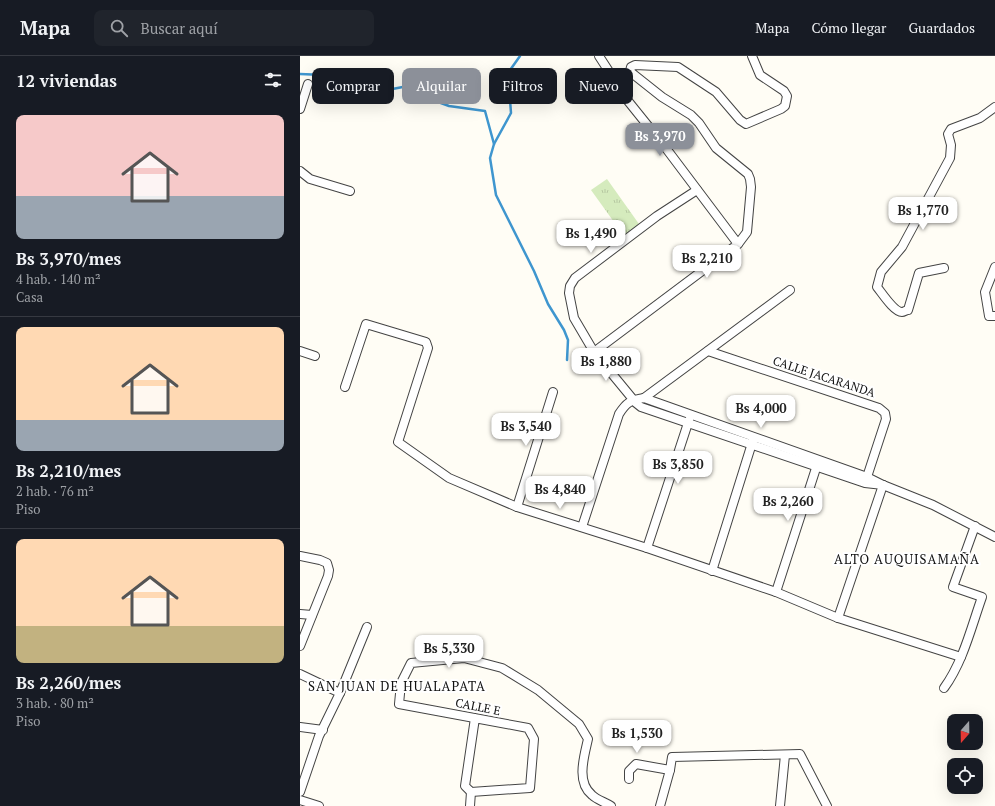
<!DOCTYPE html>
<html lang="es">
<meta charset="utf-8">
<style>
body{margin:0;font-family:"PT Serif",serif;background:#20242c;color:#f1f3f6;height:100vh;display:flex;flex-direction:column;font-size:15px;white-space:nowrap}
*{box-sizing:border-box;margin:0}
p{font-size:13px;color:#9ea1a6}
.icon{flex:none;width:22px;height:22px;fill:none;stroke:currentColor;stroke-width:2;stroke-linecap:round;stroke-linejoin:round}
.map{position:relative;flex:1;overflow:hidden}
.details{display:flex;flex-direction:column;background:#171b24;width:300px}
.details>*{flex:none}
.guide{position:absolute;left:12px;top:12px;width:380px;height:36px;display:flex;gap:8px}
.needle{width:26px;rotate:200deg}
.fabs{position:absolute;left:647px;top:658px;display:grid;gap:8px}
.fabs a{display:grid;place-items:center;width:36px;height:36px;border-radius:8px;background:#171b24;box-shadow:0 4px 16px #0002;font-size:20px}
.price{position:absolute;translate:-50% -34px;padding:0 9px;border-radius:8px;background:#fff;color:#222;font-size:13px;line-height:26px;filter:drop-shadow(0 1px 2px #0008)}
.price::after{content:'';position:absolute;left:50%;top:24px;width:12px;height:9px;margin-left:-6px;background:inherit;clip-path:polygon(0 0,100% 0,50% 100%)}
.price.on{background:#8c9099;color:#fff}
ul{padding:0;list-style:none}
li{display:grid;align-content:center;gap:8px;height:212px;padding:0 16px}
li+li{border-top:1px solid #363941}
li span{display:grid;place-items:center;height:124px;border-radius:8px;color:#555}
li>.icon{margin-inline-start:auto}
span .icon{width:72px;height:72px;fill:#fffc;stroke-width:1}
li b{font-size:17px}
h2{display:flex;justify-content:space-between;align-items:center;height:48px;padding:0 16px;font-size:17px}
.pill{padding:0 14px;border-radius:8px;background:#171b24;box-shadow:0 4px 16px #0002;font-size:14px;line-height:36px}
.pill.on{background:#8c9099;color:#fff}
header{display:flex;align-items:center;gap:24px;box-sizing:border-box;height:56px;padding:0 20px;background:#171b24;border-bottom:1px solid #363941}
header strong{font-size:19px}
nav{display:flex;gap:22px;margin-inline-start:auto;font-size:14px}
.search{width:280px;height:36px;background:#20242c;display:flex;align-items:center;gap:10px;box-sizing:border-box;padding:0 14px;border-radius:8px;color:#9ea1a6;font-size:15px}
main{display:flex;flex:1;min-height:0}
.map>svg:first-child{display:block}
.grass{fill:url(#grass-tufts)}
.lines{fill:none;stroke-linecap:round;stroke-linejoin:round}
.stream{stroke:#3f96cf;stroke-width:2.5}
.minor-casing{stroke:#444;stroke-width:10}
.minor{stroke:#fff;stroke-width:8}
.labels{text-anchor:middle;stroke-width:4;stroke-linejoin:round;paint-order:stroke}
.street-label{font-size:12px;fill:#111;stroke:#fff}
.neighbourhood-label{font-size:13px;letter-spacing:1px;fill:#111;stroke:#fff}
</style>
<header>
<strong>Mapa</strong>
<div class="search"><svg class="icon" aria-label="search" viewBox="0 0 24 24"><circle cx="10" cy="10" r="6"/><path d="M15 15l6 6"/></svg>Buscar aquí</div>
<nav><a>Mapa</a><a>Cómo llegar</a><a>Guardados</a></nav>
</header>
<main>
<section class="details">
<h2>12 viviendas<svg class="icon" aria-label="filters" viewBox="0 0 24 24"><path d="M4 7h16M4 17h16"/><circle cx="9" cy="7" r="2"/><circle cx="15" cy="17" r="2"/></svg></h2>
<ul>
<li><span style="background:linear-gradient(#f6c9c9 65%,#9aa5b1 0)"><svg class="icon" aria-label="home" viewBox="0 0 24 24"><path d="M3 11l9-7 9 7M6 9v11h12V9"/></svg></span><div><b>Bs 3,970/mes</b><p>4 hab. · 140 m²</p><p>Casa</p></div></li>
<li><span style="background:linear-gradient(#ffd9b3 75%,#9aa5b1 0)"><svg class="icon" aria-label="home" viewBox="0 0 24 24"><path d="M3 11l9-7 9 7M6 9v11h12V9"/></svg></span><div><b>Bs 2,210/mes</b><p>2 hab. · 76 m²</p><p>Piso</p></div></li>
<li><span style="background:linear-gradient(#ffd9b3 70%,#c2b280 0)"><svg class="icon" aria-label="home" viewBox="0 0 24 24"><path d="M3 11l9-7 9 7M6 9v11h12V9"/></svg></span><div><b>Bs 2,260/mes</b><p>3 hab. · 80 m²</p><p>Piso</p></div></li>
</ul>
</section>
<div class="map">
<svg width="695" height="750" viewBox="0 0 695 750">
<defs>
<pattern id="grass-tufts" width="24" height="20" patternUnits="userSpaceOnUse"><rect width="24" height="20" fill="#d5ebbd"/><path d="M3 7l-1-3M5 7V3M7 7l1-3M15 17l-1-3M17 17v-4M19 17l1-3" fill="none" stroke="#b6c8a1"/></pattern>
</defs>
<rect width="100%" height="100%" fill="#fffdf5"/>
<polygon class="grass" points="307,123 339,168 324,180 291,134"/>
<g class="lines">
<g class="stream">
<polyline points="220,0 208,17 211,57 194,88 190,102 196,139 234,215 248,248 264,274 268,284 267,304"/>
<polyline points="0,18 24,19 82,35 108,30 122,40 149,50 185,55 194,88"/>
</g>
<defs>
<g id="minor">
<polyline points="299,0 328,45 365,91 438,188"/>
<polyline points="0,53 8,28"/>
<polyline points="0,115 10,123 50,135"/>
<polyline points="397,134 357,160 275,222 270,230 269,237 274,262 294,296 336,347 341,351 565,427 583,429"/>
<polyline points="695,211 685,236 689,260 695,260"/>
<path d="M 644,212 L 619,217 L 608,254 C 606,254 604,256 602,256 C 594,256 582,237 577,231 L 581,216 L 602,191 L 650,102 L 651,89 L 648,78 L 651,73 L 680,62 L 695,51"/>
<polyline points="0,295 15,300"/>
<polyline points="408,295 579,352 585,357 586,363 566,424"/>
<polyline points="294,296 438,188 447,176 451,131 450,123 448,118 416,92 399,67 391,59 362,41 333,18 330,15 331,11 335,9 378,11 416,36 440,64 446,68 481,53 485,50 487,40 484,35 460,19 452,0"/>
<polyline points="45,331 66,268 126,286 128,292 98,386 149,422 217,451 347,492 476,536 538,562 661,601"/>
<polyline points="344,342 490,234"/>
<polyline points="217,451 253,336"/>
<path d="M 282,471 L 319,358 C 326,347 330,344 344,342 L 567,421 L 583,429 L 633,449 L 695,481"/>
<polyline points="347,492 389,364"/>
<polyline points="0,500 20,504 27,507 29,514 28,520 0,590"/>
<polyline points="412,515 453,384"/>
<polyline points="476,536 518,406"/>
<polyline points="0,558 12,559"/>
<polyline points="538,562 583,429"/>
<polyline points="0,618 40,637 19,680 0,736"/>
<path d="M 644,632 C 663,606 671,572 682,541 L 653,531 L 675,470"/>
<polyline points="40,637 67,571"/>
<path d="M 175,662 L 165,730 L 171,736 L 230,732 L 234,683 L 228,672 L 99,648 L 101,627 L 111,607 L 164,602 L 202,612 L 238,634 L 279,668 L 288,683 C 284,701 276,726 292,739 C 297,744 305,746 311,750"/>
<polyline points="0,671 23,674"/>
<polyline points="329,723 329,715 336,708 370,714"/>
<polyline points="0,744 19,750"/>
<polyline points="170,750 171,736"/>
<polyline points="360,750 370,714 372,701 500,698 527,750"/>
<polyline points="480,750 485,699"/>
</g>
</defs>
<use href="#minor" class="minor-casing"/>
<use href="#minor" class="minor"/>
</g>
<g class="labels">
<g class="street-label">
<text transform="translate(524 321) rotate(18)" y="4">CALLE JACARANDA</text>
<text transform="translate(178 651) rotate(11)" y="4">CALLE E</text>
</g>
<g class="neighbourhood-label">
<text x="607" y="508">ALTO AUQUISAMAÑA</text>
<text x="97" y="635">SAN JUAN DE HUALAPATA</text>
</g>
</g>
</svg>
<div class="fabs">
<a><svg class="needle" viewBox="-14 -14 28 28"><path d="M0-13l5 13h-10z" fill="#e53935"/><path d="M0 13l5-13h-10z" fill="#9ea1a6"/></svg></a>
<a><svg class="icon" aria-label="locate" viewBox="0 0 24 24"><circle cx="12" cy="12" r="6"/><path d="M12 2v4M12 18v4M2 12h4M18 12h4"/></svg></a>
</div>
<b class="price on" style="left:360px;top:101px">Bs 3,970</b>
<b class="price" style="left:623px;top:175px">Bs 1,770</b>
<b class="price" style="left:291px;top:198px">Bs 1,490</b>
<b class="price" style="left:407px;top:223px">Bs 2,210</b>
<b class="price" style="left:306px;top:326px">Bs 1,880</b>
<b class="price" style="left:461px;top:373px">Bs 4,000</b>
<b class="price" style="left:226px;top:391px">Bs 3,540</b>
<b class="price" style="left:378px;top:429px">Bs 3,850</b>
<b class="price" style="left:260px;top:454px">Bs 4,840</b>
<b class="price" style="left:488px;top:466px">Bs 2,260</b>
<b class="price" style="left:149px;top:613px">Bs 5,330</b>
<b class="price" style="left:337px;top:698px">Bs 1,530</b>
<div class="guide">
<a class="pill">Comprar</a>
<a class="pill on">Alquilar</a>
<a class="pill">Filtros</a>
<a class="pill">Nuevo</a>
</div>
</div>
</main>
